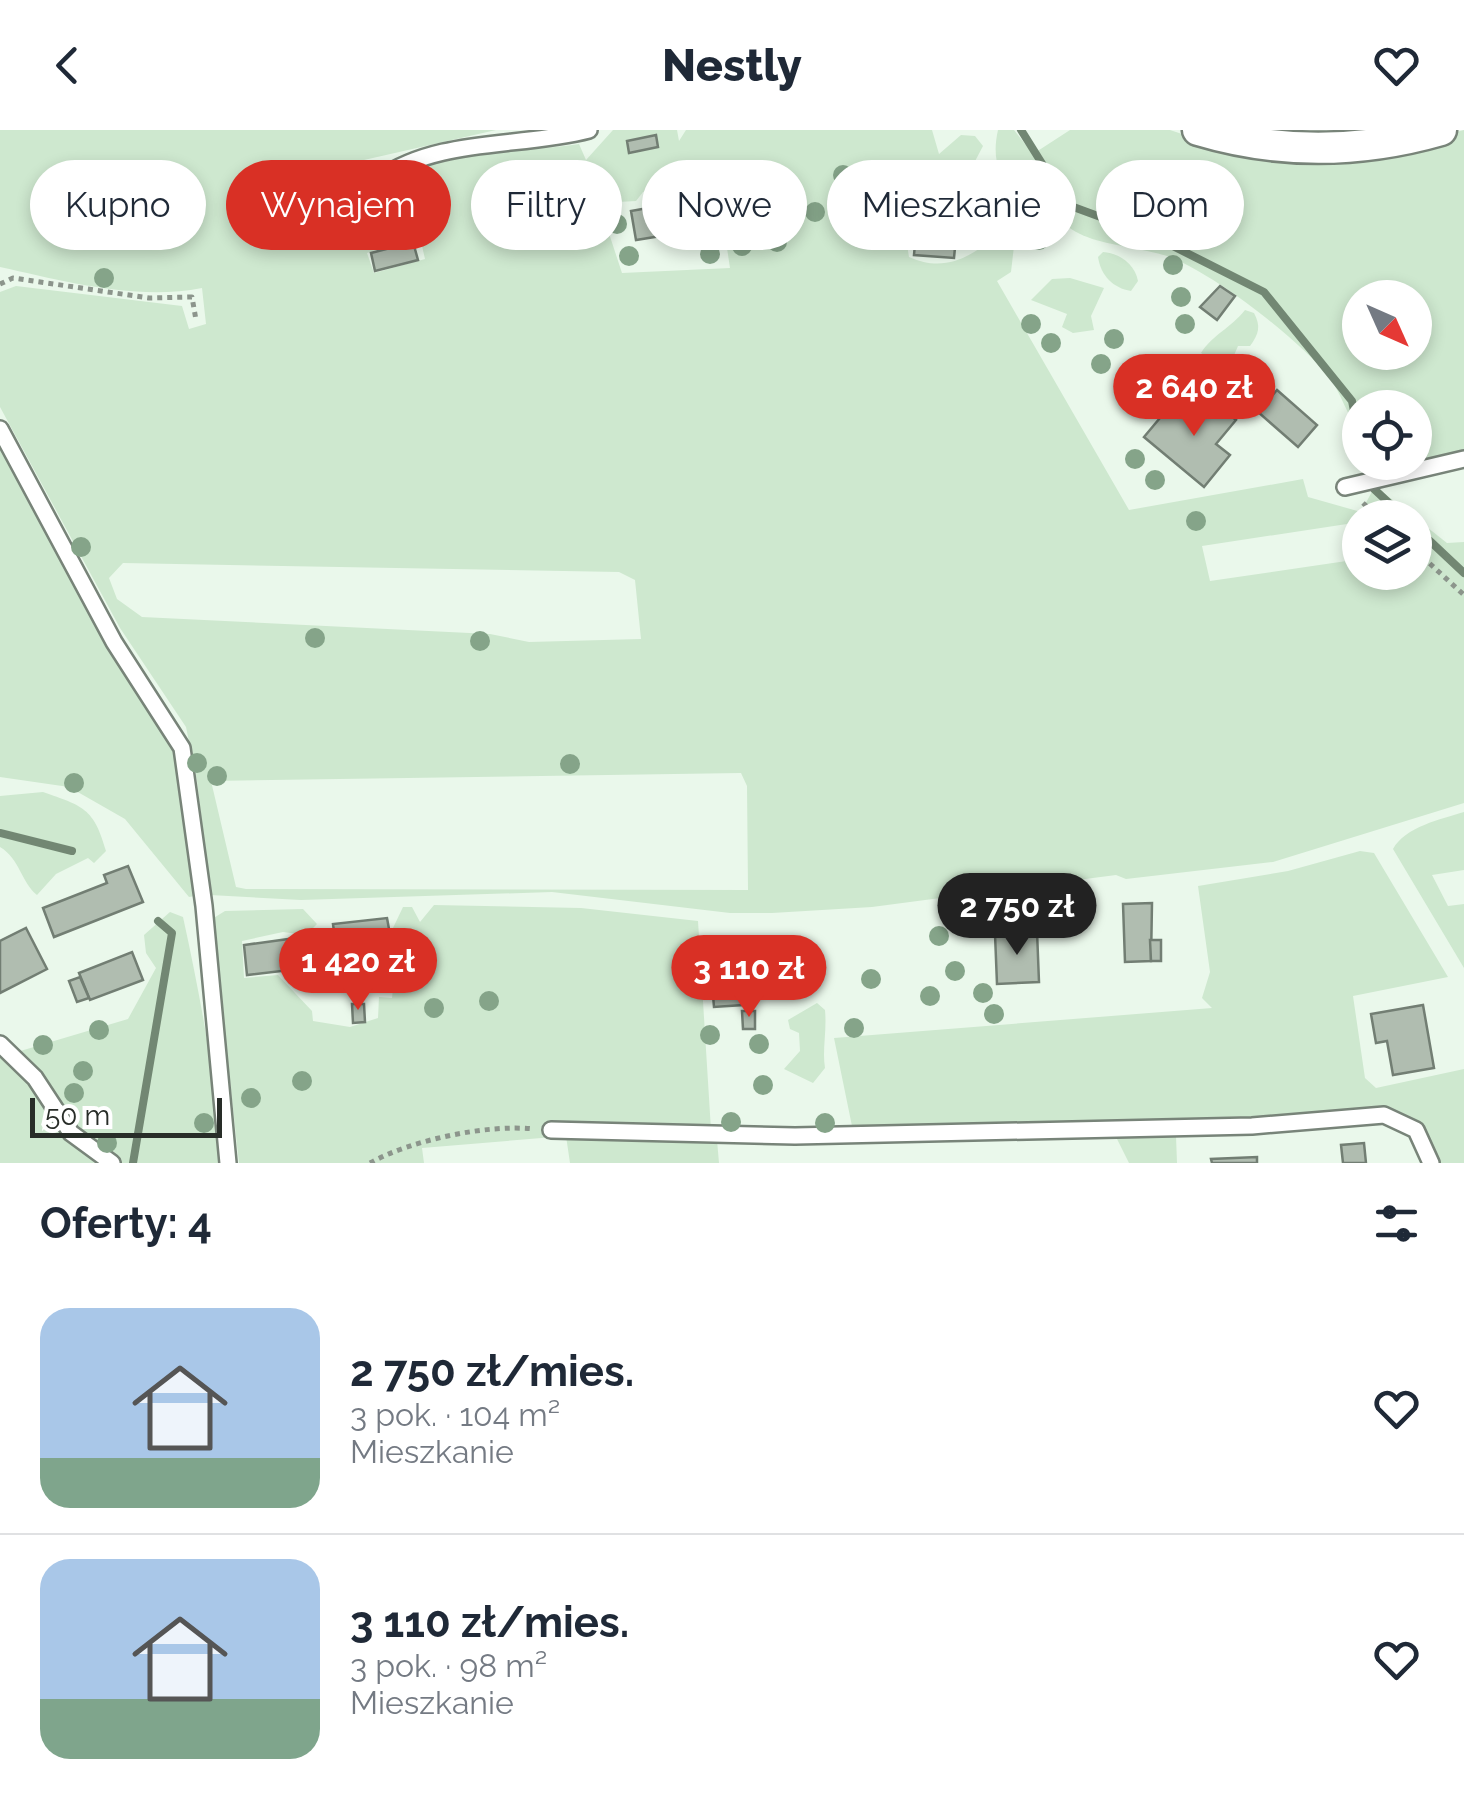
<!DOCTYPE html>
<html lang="pl">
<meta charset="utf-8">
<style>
body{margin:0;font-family:Raleway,sans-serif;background:#f2f2f3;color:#1f2937;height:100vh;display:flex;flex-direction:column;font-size:38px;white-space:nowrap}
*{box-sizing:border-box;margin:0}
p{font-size:32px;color:#747a83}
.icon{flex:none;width:55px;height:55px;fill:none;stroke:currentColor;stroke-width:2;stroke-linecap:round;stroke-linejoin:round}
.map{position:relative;height:1033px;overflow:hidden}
.sheet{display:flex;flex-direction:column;background:#fff;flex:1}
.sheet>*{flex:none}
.guide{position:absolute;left:30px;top:30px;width:1405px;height:90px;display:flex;gap:20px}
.needle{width:65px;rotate:135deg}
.fabs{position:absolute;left:1342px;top:150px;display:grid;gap:20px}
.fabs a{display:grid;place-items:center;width:90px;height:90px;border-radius:50%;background:#fff;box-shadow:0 5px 15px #0003;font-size:50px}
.scale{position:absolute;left:30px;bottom:25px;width:192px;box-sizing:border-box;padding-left:10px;border:5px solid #282d28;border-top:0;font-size:28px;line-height:35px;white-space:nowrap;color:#282d28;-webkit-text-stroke:8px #fff;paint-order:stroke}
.price{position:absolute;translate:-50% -85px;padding:0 22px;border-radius:35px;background:#d93025;color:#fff;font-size:32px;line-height:65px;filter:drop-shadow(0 2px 5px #0008)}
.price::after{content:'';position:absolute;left:50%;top:60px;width:30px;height:22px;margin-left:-15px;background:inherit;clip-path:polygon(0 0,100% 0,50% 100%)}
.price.current{background:#222;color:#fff}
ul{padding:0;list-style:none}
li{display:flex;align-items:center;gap:30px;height:250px;padding:0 40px}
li+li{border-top:2px solid #e0e1e3}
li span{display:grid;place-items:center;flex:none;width:280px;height:200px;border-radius:30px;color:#555}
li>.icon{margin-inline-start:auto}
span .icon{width:120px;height:120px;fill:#fffc;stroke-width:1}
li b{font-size:42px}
h2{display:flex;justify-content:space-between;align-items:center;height:120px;padding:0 40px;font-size:42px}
.tag{padding:0 35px;border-radius:45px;background:#fff;box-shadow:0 5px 15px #0003;font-size:35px;line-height:90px}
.tag.current{background:#d93025;color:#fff}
header{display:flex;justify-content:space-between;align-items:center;height:130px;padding:0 40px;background:#fff;font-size:45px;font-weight:800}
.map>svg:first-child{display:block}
.green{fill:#cee8cf;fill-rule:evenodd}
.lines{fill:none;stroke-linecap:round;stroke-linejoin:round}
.stream{stroke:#728773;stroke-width:8}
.building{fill:#b0bdb0;stroke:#727e73;stroke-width:2.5}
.lane-casing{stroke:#788479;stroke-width:20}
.street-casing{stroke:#788479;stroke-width:35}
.path{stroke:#8c958c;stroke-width:5;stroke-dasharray:5 5;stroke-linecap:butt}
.lane{stroke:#fff;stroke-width:15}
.street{stroke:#fff;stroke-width:30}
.tree{fill:#85a489}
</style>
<header><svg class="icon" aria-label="back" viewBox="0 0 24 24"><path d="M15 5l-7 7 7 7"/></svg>Nestly<svg class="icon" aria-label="heart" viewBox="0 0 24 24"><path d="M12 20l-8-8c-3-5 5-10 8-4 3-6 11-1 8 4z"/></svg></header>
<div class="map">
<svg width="1464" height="1033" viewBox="0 0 1464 1033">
<rect width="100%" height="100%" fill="#eaf8eb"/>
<g class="green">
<path d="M 0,0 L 496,0 L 364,30 L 369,76 L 401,86 L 404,110 L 367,123 L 374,143 L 425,129 L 420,107 L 439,96 L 439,73 L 393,61 L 392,52 C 443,15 518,24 579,14 L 586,30 L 613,0 L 677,0 L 679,11 L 686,0 L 932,0 L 939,24 L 961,5 L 975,6 L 983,16 L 972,37 L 975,43 L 991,43 L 989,51 L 978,52 L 985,76 L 973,79 C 961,61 957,55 954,34 L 938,34 C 927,47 915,64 896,61 L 902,73 L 920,64 L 936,69 L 935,74 L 915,78 L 903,90 L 909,127 C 945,143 970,127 997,106 L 1014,116 L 1011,142 L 997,151 L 1129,380 L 1303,349 L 1308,367 L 1361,382 L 1375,356 L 1447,413 L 1464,412 L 1464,673 L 1273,732 L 1126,749 L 1116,745 L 872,777 L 772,783 L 730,783 L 552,762 L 301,770 L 210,765 L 197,651 L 186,597 L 120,498 L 0,277 L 0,162 L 16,156 L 182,176 L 189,199 L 206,194 L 202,158 C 136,171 64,151 0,137 ZM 658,58 C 670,67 686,70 699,60 L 719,65 L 730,138 L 622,143 L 599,73 L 636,71 L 643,62 ZM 1360,388 L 1415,388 L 1415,442 L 1360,442 L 1360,429 L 1210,451 L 1202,416 L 1360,392 ZM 123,433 L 619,442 L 635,450 L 641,509 L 529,512 L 490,504 L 142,487 L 117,469 L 109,448 ZM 741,643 L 747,656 L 748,760 L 246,759 L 236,757 L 211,651 Z"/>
<path d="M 998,0 L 1014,0 L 1033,24 L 1070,0 L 1170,0 L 1227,19 L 1388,21 L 1464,0 L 1464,322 L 1415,331 L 1415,278 L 1360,278 L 1360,300 C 1347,287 1341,263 1330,248 C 1299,210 1219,147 1172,128 C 1131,111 1050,120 1050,58 L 1043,57 L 1036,66 L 1017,67 C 997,47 992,26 998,0 ZM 1360,168 L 1415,168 L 1415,222 L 1360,222 Z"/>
<path d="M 1103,122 C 1119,123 1135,134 1138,151 L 1131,161 C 1113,158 1101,146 1098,127 Z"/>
<polygon points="1070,148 1104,158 1091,186 1094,200 1073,203 1062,197 1067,184 1031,170 1052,149"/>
<path d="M 1245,180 L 1254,183 C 1261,196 1259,204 1250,216 L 1238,216 L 1232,230 L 1221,236 L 1201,223 C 1212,205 1231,198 1245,180 Z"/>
<polygon points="0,304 176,617 193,723 195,766 189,767 125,689 69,657 0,647"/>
<path d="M 43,662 C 83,676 94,678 106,721 L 94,733 L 88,728 L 56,744 L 37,765 C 21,752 20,729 0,717 L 0,666 Z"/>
<path d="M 1464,682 L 1464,740 L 1432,745 L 1448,776 L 1464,774 L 1464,838 L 1393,719 C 1405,697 1441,689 1464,682 Z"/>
<path d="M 1360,721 L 1374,723 L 1448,847 L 1353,866 L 1365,948 L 1376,958 L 1464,939 L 1464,1033 L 1440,1033 C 1430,1003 1415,990 1385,981 L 1176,1006 L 1177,1033 L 1129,1033 L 1116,1007 L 717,1010 L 719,1033 L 570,1033 L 566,1006 L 422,1018 L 424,1033 L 239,1033 L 212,789 L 225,781 L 303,779 L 317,794 L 306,805 L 283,802 L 242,811 L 244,848 L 278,845 L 312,881 L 313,891 L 350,897 L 378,888 L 379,867 L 392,868 L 394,849 L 382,821 L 403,777 L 412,777 L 420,792 L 434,775 L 581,778 L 698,791 L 711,1000 L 853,1001 L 834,908 L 1212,878 L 1202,868 L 1210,842 L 1198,756 L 1288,741 Z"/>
<path d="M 170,782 L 183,787 C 201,869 215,950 225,1033 L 119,1033 L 92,1014 L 17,922 L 128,889 L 156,838 L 146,823 L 144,805 Z"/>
<path d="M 817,873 L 825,880 C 827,902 822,920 825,938 L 813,953 L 784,939 L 800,921 L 799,903 L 790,899 L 788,890 Z"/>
<polygon points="0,926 28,953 55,992 101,1033 0,1033"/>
</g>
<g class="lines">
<g class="stream">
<polyline points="1021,0 1068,75 1155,107 1264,162 1352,271 1360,311"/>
<polyline points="1364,332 1365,337"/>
<polyline points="1374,359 1405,388"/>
<polyline points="1415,397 1464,443"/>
<polyline points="0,703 72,721"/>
<polyline points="133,1033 172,803 158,791"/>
</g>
</g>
<g class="building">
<polygon points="656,5 658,17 629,23 627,11"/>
<polygon points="687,71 692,101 636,110 631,81"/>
<polygon points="918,79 976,84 974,108 956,107 954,128 914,125"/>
<polygon points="413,112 418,130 375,141 371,123"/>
<polygon points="1220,156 1235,166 1217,190 1200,177"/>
<polygon points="1277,260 1317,295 1298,317 1258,282"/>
<polygon points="1206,265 1236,290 1216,314 1230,325 1204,357 1144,307 1170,276 1186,289"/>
<polygon points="128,736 143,772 54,807 43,778 107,753 104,745"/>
<polygon points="1152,773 1151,831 1125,832 1123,774"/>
<polygon points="387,788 389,799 376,801 380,837 388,836 390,853 348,858 346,808 335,809 333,794"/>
<polygon points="26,798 47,839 0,863 0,811"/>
<polygon points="1037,801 1039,852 997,854 995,804"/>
<polygon points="303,807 307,838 247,845 244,815"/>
<polygon points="1150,810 1161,810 1161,831 1151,831"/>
<polygon points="799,815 804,854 761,859 756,820"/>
<polygon points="132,822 143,850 90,870 79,843"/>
<polygon points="740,840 743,875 714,877 711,842"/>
<polygon points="80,847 89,868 77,872 69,851"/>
<polygon points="352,874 364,874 365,892 353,893"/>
<polygon points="1423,875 1434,938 1393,945 1387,911 1376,913 1371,884"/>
<polygon points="742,881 755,881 755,899 743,899"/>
<polygon points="1364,1013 1366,1033 1343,1033 1341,1015"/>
<polygon points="1257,1027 1257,1033 1212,1033 1211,1029"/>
</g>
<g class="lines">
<defs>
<g id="lane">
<path d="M 379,49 C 439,7 521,18 589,0"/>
<polyline points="0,299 114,512 182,618 204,776 228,1033"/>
<polyline points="1345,357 1464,329"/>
<polyline points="0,914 35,948 71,1003 112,1033"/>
<polyline points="551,1000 795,1006 1252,996 1384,985 1416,1000 1431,1033"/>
</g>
<path id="street" d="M 1198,0 C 1278,24 1361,23 1441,0"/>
</defs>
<use href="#lane" class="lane-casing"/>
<use href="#street" class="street-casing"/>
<g class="path">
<polyline points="0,154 13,148 149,168 192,167 196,190"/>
<polyline points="1363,373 1379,388"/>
<polyline points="1415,420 1464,465"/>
<path d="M 370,1033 C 411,1010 487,994 534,999"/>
</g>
<use href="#lane" class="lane"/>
<use href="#street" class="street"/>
</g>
<g class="tree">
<circle cx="843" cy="45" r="10"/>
<circle cx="782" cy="82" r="10"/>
<circle cx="815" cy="82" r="10"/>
<circle cx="862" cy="86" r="10"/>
<circle cx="617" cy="94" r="10"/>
<circle cx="1039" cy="110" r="10"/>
<circle cx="777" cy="112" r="10"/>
<circle cx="742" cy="116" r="10"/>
<circle cx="710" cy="124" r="10"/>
<circle cx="629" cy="126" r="10"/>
<circle cx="1173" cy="135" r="10"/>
<circle cx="104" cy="148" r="10"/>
<circle cx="1181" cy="167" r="10"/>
<circle cx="1031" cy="194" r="10"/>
<circle cx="1185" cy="194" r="10"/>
<circle cx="1114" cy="209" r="10"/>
<circle cx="1051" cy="213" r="10"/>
<circle cx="1101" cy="234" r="10"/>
<circle cx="1135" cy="329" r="10"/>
<circle cx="1155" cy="350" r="10"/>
<circle cx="1196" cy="391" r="10"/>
<circle cx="81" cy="417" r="10"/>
<circle cx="315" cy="508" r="10"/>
<circle cx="480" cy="511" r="10"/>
<circle cx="197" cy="633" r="10"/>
<circle cx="570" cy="634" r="10"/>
<circle cx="217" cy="646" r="10"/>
<circle cx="74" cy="653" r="10"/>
<circle cx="968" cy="793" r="10"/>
<circle cx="939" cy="806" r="10"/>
<circle cx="955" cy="841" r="10"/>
<circle cx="871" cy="849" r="10"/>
<circle cx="983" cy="863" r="10"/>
<circle cx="930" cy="866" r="10"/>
<circle cx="489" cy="871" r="10"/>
<circle cx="434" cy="878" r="10"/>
<circle cx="994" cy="884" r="10"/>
<circle cx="854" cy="898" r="10"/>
<circle cx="99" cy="900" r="10"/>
<circle cx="710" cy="905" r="10"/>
<circle cx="759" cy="914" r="10"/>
<circle cx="43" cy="915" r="10"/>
<circle cx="83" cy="941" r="10"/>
<circle cx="302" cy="951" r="10"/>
<circle cx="763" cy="955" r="10"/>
<circle cx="74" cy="963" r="10"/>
<circle cx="251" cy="968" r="10"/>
<circle cx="731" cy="992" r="10"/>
<circle cx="204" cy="993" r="10"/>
<circle cx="825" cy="993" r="10"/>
<circle cx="107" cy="1013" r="10"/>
</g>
</svg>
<div class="fabs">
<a><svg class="needle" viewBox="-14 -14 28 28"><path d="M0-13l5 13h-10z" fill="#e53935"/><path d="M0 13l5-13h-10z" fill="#747a83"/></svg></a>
<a><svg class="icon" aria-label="locate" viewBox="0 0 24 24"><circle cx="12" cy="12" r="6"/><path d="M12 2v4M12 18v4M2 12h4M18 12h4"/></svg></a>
<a><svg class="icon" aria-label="layers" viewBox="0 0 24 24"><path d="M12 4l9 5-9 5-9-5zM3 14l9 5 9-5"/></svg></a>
</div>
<div class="scale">50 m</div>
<b class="price" style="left:1194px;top:309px">2 640 zł</b>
<b class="price current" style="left:1017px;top:828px">2 750 zł</b>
<b class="price" style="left:358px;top:883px">1 420 zł</b>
<b class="price" style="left:749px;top:890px">3 110 zł</b>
<div class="guide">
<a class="tag">Kupno</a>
<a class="tag current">Wynajem</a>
<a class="tag">Filtry</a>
<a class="tag">Nowe</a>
<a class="tag">Mieszkanie</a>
<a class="tag">Dom</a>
</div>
</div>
<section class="sheet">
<h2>Oferty: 4<svg class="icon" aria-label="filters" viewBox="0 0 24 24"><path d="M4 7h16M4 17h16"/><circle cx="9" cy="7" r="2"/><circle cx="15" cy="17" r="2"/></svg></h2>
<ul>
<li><span style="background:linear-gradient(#a9c7e8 75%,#7fa58c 0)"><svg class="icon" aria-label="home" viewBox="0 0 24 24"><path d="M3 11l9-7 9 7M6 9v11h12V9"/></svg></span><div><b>2 750 zł/mies.</b><p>3 pok. · 104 m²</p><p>Mieszkanie</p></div><svg class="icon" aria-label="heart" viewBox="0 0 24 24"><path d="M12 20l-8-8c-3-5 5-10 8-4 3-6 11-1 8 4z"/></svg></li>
<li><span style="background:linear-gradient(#a9c7e8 70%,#7fa58c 0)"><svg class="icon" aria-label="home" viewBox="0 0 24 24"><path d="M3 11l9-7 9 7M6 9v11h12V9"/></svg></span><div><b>3 110 zł/mies.</b><p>3 pok. · 98 m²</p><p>Mieszkanie</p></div><svg class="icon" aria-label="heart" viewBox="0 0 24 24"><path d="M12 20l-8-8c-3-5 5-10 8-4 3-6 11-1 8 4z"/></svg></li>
</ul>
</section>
